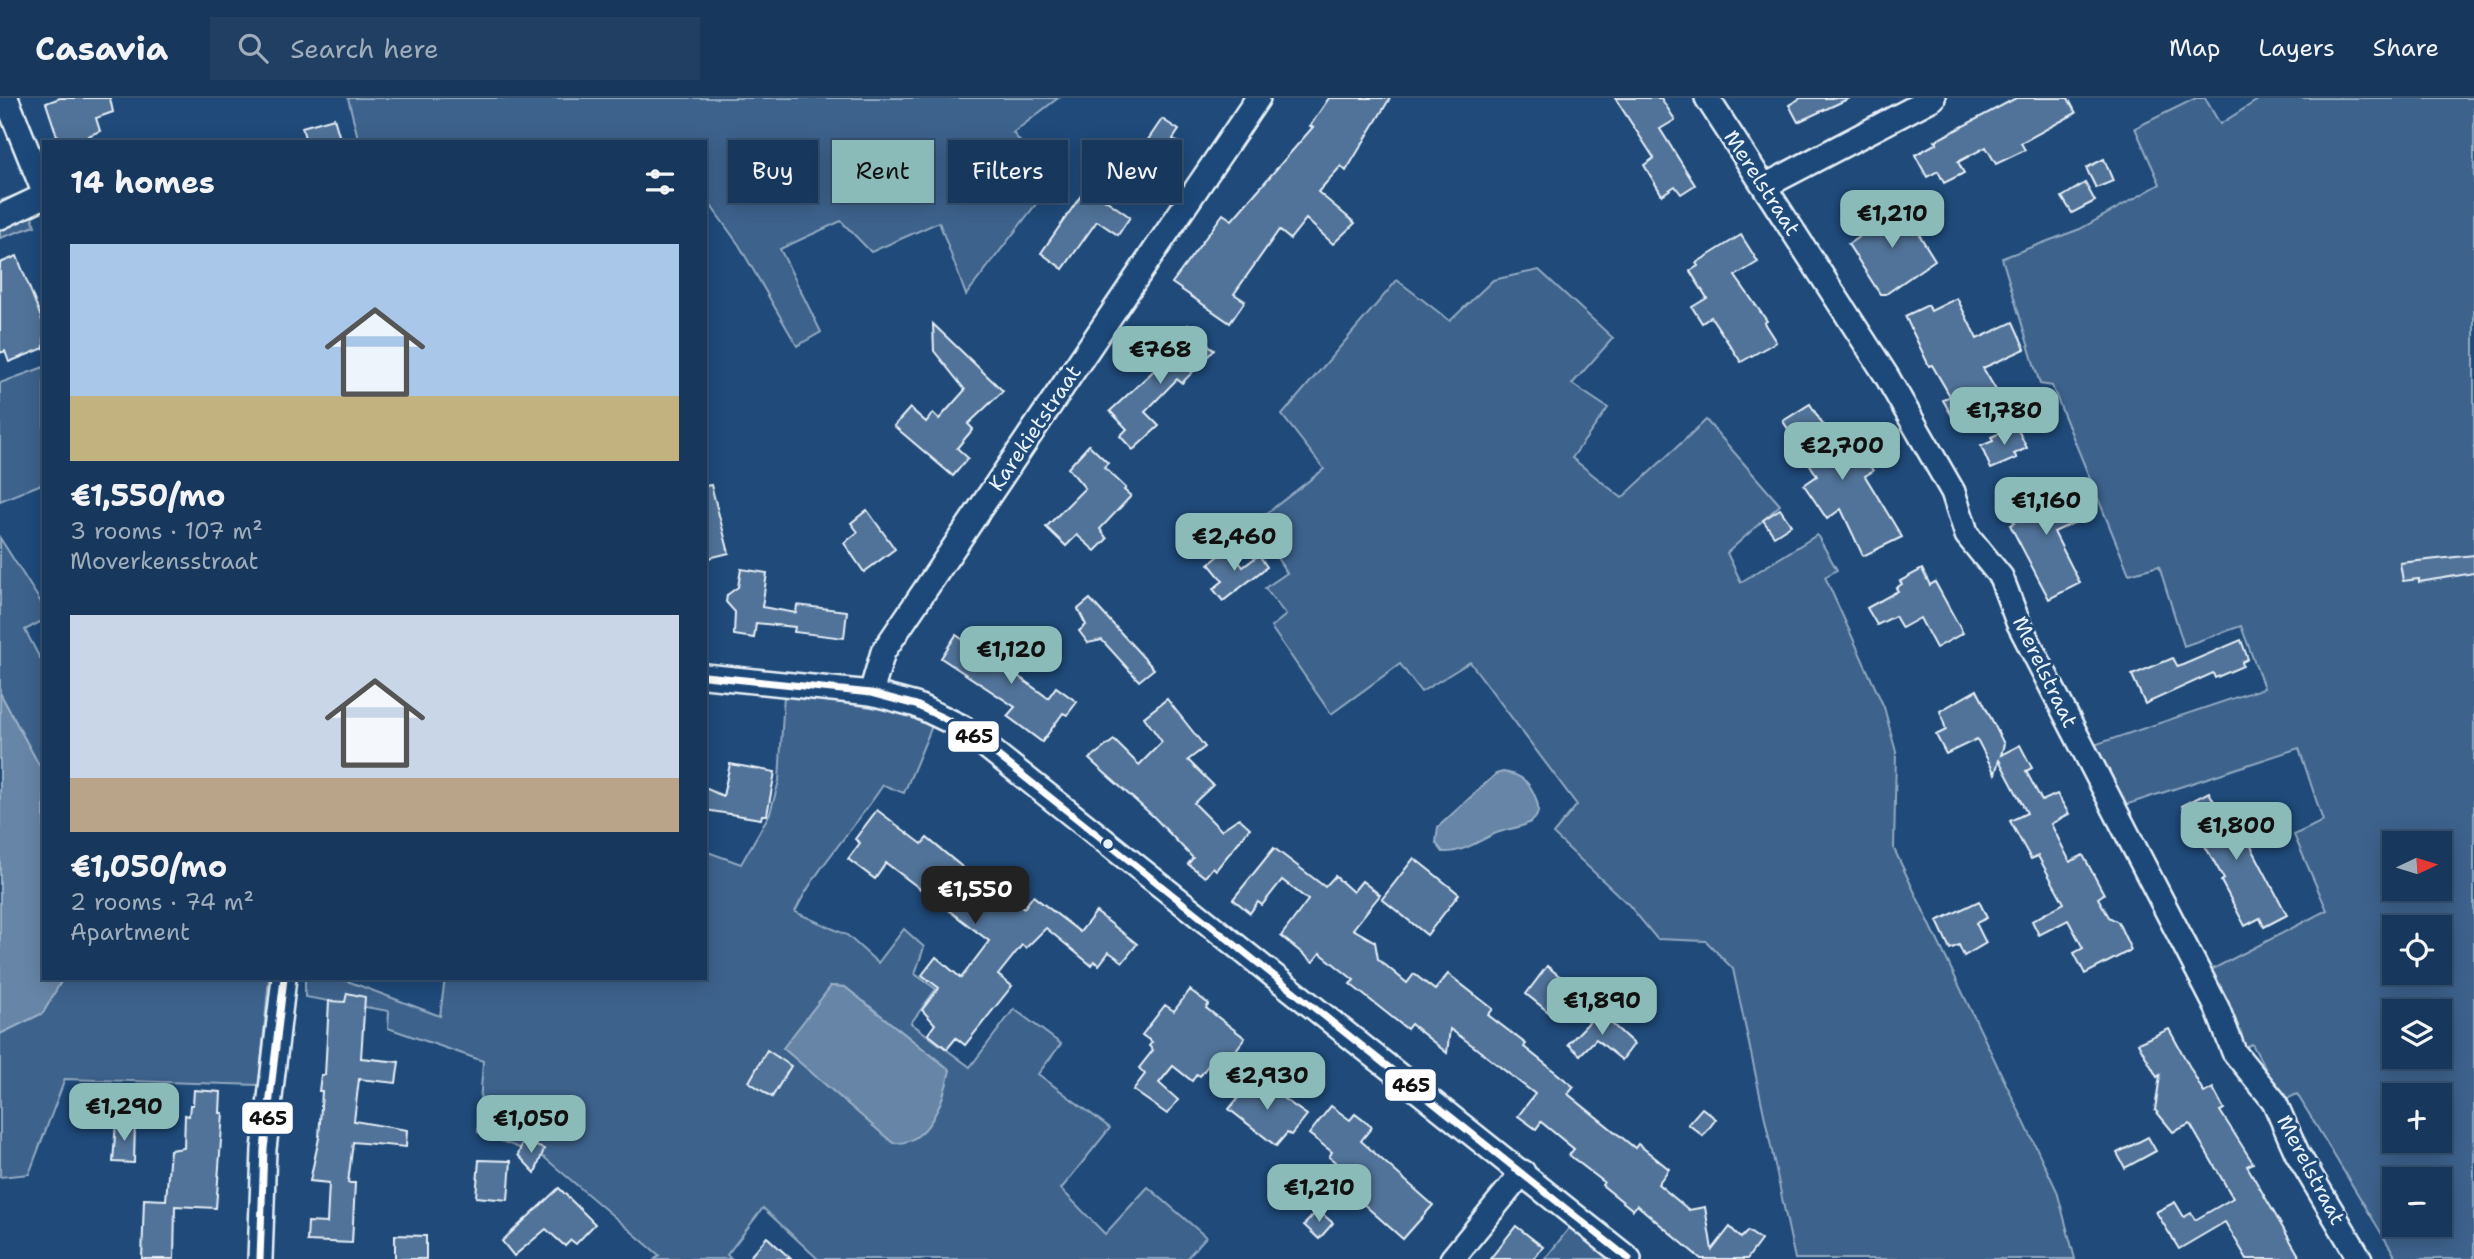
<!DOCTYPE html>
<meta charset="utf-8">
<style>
body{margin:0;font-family:"Shantell Sans",sans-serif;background:#203f62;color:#f1f3f6;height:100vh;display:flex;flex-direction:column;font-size:26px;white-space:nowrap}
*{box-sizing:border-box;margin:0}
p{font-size:23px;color:#9eacbb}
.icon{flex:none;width:38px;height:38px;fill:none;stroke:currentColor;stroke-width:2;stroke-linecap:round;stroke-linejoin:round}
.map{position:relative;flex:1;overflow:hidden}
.panel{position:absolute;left:42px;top:42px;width:665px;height:840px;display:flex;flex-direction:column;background:#17385c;border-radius:0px;box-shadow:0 4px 18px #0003,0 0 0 2px #365272}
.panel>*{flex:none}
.banner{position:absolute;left:728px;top:42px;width:665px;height:63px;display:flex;gap:14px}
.needle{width:46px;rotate:86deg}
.controls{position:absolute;left:2382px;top:733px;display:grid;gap:14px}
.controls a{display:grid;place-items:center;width:70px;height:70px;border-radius:0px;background:#17385c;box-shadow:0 4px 18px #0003,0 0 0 2px #365272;font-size:35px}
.price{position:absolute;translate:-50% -60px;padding:0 16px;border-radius:14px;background:#8bbbb9;color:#111;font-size:23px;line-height:46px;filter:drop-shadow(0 2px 4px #0008)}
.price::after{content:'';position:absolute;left:50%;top:42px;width:21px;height:16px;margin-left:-10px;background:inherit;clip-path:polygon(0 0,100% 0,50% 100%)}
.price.current{background:#222;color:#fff}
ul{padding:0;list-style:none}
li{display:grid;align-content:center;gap:14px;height:371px;padding:0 28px}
li span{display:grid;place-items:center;height:217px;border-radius:0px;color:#555}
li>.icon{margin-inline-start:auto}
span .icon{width:126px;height:126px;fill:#fffc;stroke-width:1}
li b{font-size:30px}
h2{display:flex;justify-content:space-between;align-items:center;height:84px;padding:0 28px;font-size:30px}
.pill{padding:0 24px;border-radius:0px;background:#17385c;box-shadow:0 4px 18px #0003,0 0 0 2px #365272;font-size:24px;line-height:63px}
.pill.current{background:#8bbbb9;color:#111}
header{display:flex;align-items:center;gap:42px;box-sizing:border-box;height:98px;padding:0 35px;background:#17385c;border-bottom:2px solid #365272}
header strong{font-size:33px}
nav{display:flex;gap:38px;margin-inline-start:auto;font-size:24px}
.search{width:490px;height:63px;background:#203f62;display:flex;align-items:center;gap:18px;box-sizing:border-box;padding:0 24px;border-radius:0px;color:#9eacbb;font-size:26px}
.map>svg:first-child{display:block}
.green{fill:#3c628c;stroke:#92aac2;stroke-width:2;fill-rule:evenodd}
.water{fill:#6685a7;stroke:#9ab0c7;stroke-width:2}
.building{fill:#517399;stroke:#e8f1f8;stroke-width:2}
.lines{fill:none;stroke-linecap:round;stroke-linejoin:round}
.minor-casing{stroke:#e8f1f8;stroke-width:28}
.minor{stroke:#1f4a7a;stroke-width:23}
.bus-1-casing{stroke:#1f4a7a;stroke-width:12}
.bus-1{stroke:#fff;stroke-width:7}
.bus-dot{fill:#e8f1f8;stroke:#1f4a7a;stroke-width:2.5}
.labels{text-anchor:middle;stroke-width:6;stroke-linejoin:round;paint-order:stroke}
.street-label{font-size:21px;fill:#e8f1f8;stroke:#1f4a7a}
.line-badge{stroke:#1f4a7a;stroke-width:2.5}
.pale-badge-label{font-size:19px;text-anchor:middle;font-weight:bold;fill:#111}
</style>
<header>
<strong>Casavia</strong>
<div class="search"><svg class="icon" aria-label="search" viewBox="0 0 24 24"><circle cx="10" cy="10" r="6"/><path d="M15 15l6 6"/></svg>Search here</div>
<nav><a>Map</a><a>Layers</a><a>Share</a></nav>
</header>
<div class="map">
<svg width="2474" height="1161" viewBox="0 0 2474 1161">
<rect width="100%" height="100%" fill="#1f4a7a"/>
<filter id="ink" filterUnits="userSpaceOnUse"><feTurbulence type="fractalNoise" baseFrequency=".0143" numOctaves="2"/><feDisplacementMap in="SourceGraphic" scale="14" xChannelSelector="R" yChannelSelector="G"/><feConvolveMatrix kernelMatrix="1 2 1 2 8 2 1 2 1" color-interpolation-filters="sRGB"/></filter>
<g filter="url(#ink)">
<g class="green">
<polygon points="348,0 1058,0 1013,35 1053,84 966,197 939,124 871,154 841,123 780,151 821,234 797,248 739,147 711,108 705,110 705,44 359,44"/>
<path d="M 2196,0 L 2205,0 L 2220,26 L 2261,0 L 2474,0 L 2474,1161 L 2397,1161 L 2297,996 L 2283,1003 L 2252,946 L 2243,950 L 2207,874 L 2327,812 L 2294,737 L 2323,723 L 2299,650 L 2125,707 L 2094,647 L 2264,590 L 2241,528 L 2184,548 L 2159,468 L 2129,476 L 2052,288 L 2040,286 L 2002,160 L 2080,131 L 2160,86 L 2135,30 ZM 2394,746 L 2440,746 L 2440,791 L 2394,791 ZM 2394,830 L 2440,830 L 2440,875 L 2394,875 ZM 2394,914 L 2440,914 L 2440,959 L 2394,959 ZM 2394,998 L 2440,998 L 2440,1043 L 2394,1043 ZM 2394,1082 L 2440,1082 L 2440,1127 L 2394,1127 Z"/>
<polygon points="24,94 35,128 0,140 0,103"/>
<polygon points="1539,172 1613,240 1572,286 1608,310 1572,360 1622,400 1706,322 1780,407 1727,455 1741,484 1817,437 1837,472 1825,479 1884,609 1896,654 1894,751 2057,1093 2075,1161 1795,1161 1733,871 1706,843 1657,841 1629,807 1553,736 1577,707 1470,564 1421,594 1400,566 1331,616 1271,529 1286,517 1265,490 1287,475 1254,425 1324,371 1282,317 1397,182 1450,223 1493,182"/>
<polygon points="44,269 44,385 0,403 0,285"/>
<polygon points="0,440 44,509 44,522 25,532 44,568 44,670 39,667 0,595"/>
<path d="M 784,596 L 897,613 L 932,628 L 904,695 L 883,687 C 855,730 817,768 795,814 L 847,837 L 878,865 L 904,831 L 924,849 L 915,876 L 936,891 L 911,925 L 970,969 L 1014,911 L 1061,946 L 1038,976 L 1110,1030 L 1061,1091 L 1105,1136 L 1148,1089 L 1206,1139 L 1186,1161 L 818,1161 L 763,1110 L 727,1157 L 731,1161 L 655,1161 L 659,1157 L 545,1060 L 478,1034 L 483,963 L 388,930 L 389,913 L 305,899 L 305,880 L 336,880 L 350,884 L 440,918 L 445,880 L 705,880 L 705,753 L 741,766 L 770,715 L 779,683 ZM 831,888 L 845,889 L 950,972 Z"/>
<polygon points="63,880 269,880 259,987 65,981 29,1076 0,1079 0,936 43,915"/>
<polygon points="1570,1129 1609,1161 1545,1161"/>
</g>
<g class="water">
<polygon points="0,595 39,667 44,670 44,880 63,880 43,915 0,936"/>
<path d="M 1503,674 C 1517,676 1527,681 1533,694 C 1552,731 1514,727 1494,736 C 1477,744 1462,755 1443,754 L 1436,745 L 1438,729 L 1496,676 Z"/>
<path d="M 831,888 L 845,889 L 950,972 C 944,1001 929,1048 893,1045 L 783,950 Z"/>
</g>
<g class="building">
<polygon points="60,0 110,0 113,14 96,20 100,33 88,38 89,44 59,44 46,5"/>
<polygon points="1329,0 1390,0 1346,73 1341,68 1318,94 1355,125 1333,146 1306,121 1290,141 1279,132 1234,196 1245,203 1230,225 1172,185 1223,116 1232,122 1313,29 1310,28"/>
<polygon points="1615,0 1661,0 1675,22 1660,31 1695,87 1681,96 1675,88 1662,97 1644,67 1654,60"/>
<polygon points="1801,0 1850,0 1798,24 1789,7"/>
<polygon points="2016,0 2068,0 2076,15 2021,45 2025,52 1996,66 1986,49 1958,64 1964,75 1944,85 1938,73 1927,79 1915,57 1937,45 1935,43"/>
<polygon points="334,20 341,44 306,44 302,29"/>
<polygon points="1162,21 1179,32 1173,41 1180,46 1163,71 1139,55"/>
<polygon points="2104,61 2113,83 2096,90 2086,70"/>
<polygon points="2085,85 2095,103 2072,115 2062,99"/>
<polygon points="1087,89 1130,119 1118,137 1097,123 1063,171 1041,155"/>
<polygon points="1904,105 1921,131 1920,138 1935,162 1886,196 1880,196 1848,146 1871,131 1869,127"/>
<polygon points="1741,137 1758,164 1735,178 1767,223 1764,225 1776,244 1741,264 1711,219 1702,225 1692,209 1707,200 1690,173 1698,168 1696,165"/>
<polygon points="17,158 44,227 44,250 9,264 5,253 0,255 0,165"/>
<polygon points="1957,200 1977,241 2013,224 2025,251 1983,270 2000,299 1956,325 1943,302 1950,298 1932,267 1929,268 1905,218 1928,207 1931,213"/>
<polygon points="933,226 1003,293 968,326 973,331 957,350 968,360 953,378 894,328 910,310 926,324 933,315 939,321 965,292 934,253"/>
<polygon points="1188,227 1214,252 1182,285 1177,281 1145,314 1159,328 1133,352 1120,338 1127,331 1110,313 1162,265 1179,247 1173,241"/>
<polygon points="1810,306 1828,335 1835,331 1855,365 1865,359 1873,373 1865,378 1902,439 1863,458 1841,411 1827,421 1804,387 1817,378 1783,323"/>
<polygon points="2016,328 2027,350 2014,356 2017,360 1991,371 1981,348 1993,343 1991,339"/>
<polygon points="1089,347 1108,365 1104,369 1126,390 1124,392 1131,398 1100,431 1107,441 1095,453 1077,437 1066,448 1046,429 1085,390 1068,370"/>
<polygon points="711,387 729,455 705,461 705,388"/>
<polygon points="2038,387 2052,415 2090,399 2097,414 2054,434 2080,485 2049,501 2010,427 2014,425 2003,403"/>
<polygon points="1780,411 1791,427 1774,438 1763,422"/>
<polygon points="867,412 895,451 864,474 844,445 858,434 851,425"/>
<polygon points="1229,450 1243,469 1259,457 1267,469 1223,503 1213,491 1223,483 1209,466"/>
<polygon points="2474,457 2474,475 2419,484 2419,481 2403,483 2400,465"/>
<polygon points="741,471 767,475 762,509 796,515 797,507 847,513 844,540 794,534 795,529 756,525 754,540 734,537 735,514 726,504 727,497 738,489"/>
<polygon points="1922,471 1930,487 1935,484 1963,535 1936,550 1920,520 1902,530 1895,518 1877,527 1867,510 1898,493 1896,490 1902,486 1900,483"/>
<polygon points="1090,501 1154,571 1139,583 1102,542 1088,545 1079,533 1086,527 1078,511"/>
<polygon points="956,537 995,562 1008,542 1036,561 1003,567 1048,600 1056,589 1077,604 1067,617 1063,615 1042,644 1007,618 1015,609 941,560"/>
<polygon points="2241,542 2248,561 2242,564 2243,568 2215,580 2213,575 2145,606 2132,577 2173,560 2178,569"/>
<polygon points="1977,592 2004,646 2001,657 2020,647 2032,670 2026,673 2042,703 2057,696 2069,716 2051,726 2070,764 2083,757 2104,796 2098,800 2109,819 2118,824 2131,852 2085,876 2074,855 2083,850 2068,822 2039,837 2032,823 2064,805 2038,758 2031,761 2010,723 2027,715 1999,662 1995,676 1977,641 1946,656 1936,637 1946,632 1940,613"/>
<polygon points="1167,601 1205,649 1188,662 1213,687 1194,705 1221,732 1239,720 1250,730 1216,772 1213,769 1205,779 1188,766 1193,760 1154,719 1089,661 1114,642 1139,667 1162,644 1144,619"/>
<polygon points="730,666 775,674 767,717 762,717 761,721 705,712 705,690 723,698"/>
<polygon points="2209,694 2226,726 2240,716 2248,733 2244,735 2287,817 2264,829 2260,820 2245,828 2221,783 2224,781 2182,708"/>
<polygon points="877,712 922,746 927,740 972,777 976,772 1024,810 1033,798 1080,834 1096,814 1137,846 1123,864 1109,854 1099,867 1094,863 1091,867 1046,830 1026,850 1022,847 998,877 1012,888 965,947 956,940 947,951 928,936 935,926 922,912 939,890 922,877 936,859 961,880 989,843 886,765 875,781 848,761 860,745 855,741"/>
<polygon points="1274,750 1325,789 1335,778 1353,794 1362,783 1380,797 1353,831 1375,844 1378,861 1407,885 1414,876 1435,892 1448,876 1493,911 1488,917 1526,946 1524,949 1574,989 1568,996 1635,1050 1638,1046 1669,1071 1658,1086 1689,1112 1705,1109 1712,1152 1730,1129 1741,1140 1748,1133 1761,1142 1747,1161 1701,1161 1637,1107 1633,1112 1602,1087 1604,1084 1569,1057 1574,1051 1541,1024 1536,1031 1518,1018 1535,996 1468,944 1450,931 1447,955 1411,926 1407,931 1350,886 1354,882 1320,855 1313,864 1281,838 1308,802 1282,782 1262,807 1258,804 1250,815 1233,801"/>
<polygon points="1414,760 1459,796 1427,837 1382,801"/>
<polygon points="1979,803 1987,820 1976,825 1986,845 1964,858 1959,847 1950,851 1937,823"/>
<polygon points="1547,868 1572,888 1551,916 1526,896"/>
<polygon points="1190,892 1209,906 1206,910 1245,940 1223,969 1213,961 1200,978 1197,976 1192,983 1173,968 1159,985 1178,1002 1167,1016 1133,992 1145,976 1139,970 1153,952 1149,948 1152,944 1142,937 1165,907 1174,913"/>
<polygon points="347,895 365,899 361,960 399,964 396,985 359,981 354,1023 407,1032 406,1049 353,1044 348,1085 355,1085 352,1145 307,1143 308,1124 327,1125 329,1085 310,1083 319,1040 322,993 319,993 321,977 325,977 329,903 345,904"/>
<polygon points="1599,914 1634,946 1622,962 1596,941 1580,957 1568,946"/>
<polygon points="2169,931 2204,995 2213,990 2224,1011 2220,1013 2253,1065 2247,1068 2301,1161 2247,1161 2225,1124 2179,1151 2156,1114 2175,1104 2184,1119 2191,1115 2195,1122 2233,1100 2190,1026 2173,1034 2155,1012 2160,977 2157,979 2138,945"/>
<polygon points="767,952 791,968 772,999 749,984"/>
<polygon points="1254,980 1307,1017 1291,1037 1287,1035 1276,1048 1229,1011"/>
<polygon points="194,992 221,994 220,1015 223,1015 216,1110 175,1108 174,1161 142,1161 144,1101 166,1102 170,1052 184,1050 185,1017 189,1018 190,1007 193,1007"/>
<polygon points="1331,1008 1350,1022 1355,1016 1372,1029 1361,1043 1433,1107 1403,1141 1352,1096 1361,1085 1329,1059 1332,1054 1309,1036"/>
<polygon points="1702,1010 1716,1021 1703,1038 1688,1026"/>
<polygon points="116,1024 135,1025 134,1065 113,1064"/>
<polygon points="2148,1039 2156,1053 2125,1070 2117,1055"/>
<polygon points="523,1043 544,1051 535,1075 518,1057"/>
<polygon points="479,1062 511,1063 508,1102 476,1099"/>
<polygon points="559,1090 595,1126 576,1146 571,1142 565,1148 546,1131 514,1158 502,1143"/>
<polygon points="1318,1112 1333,1125 1319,1141 1304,1127"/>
<polygon points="1516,1128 1543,1149 1534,1161 1490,1161"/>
<polygon points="395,1137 426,1138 426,1161 395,1161"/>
<polygon points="767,1139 791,1161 748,1161"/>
</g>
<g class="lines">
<defs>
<g id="minor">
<polyline points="6,0 44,94"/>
<polyline points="1707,0 1886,277 1953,394 1967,437 2001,479 2018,524 2217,910 2234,954 2274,1003 2297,1055 2360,1161"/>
<polyline points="1765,88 1933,0"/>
<polyline points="0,119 44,98"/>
<polyline points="705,578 871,595 916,607 962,629 1629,1161"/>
<polyline points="871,595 883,554 1258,0"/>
<polyline points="260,1161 264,1051 284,880"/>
<polyline points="1452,1161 1523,1074"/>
</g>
</defs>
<use href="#minor" class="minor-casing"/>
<use href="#minor" class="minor"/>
<defs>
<g id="bus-1">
<polyline points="705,578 871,595 916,607 962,629 1629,1161"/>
<polyline points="260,1161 264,1051 284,880"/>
</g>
</defs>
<use href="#bus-1" class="bus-1-casing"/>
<use href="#bus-1" class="bus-1"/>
</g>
</g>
<circle class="bus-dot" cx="1108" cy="746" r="6"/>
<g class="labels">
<g class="street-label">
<text transform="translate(1762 85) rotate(57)" y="7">Merelstraat</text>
<text transform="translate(1035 330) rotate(-56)" y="7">Karekietstraat</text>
<text transform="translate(2045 574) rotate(64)" y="7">Merelstraat</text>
<text transform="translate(2311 1072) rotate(62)" y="7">Merelstraat</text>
</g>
</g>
<g class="line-badge">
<rect x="947" y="622" width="53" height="33" rx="7" fill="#fff"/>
<rect x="1384" y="970" width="53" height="34" rx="7" fill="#fff"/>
<rect x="241" y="1003" width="53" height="34" rx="7" fill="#fff"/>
</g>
<g class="pale-badge-label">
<text x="974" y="645">465</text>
<text x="1411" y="994">465</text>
<text x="268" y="1027">465</text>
</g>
</svg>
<div class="controls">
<a><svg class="needle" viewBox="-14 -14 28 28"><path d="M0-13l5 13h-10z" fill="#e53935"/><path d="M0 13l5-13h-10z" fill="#9eacbb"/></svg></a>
<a><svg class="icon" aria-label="locate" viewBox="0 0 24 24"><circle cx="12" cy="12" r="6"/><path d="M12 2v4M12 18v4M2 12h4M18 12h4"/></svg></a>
<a><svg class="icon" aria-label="layers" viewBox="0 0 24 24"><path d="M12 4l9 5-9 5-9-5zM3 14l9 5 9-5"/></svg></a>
<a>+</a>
<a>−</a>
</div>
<b class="price" style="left:1892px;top:152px">€1,210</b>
<b class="price" style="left:1160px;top:288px">€768</b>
<b class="price" style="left:2004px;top:349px">€1,780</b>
<b class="price" style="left:1842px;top:384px">€2,700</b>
<b class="price" style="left:2046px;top:439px">€1,160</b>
<b class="price" style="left:1234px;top:475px">€2,460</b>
<b class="price" style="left:1011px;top:588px">€1,120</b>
<b class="price" style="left:2236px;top:764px">€1,800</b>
<b class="price current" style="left:975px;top:828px">€1,550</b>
<b class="price" style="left:1602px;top:939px">€1,890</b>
<b class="price" style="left:1267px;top:1014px">€2,930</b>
<b class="price" style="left:124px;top:1045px">€1,290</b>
<b class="price" style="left:531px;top:1057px">€1,050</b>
<b class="price" style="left:1319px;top:1126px">€1,210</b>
<div class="banner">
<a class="pill">Buy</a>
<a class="pill current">Rent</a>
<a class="pill">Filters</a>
<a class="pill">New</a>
</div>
<section class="panel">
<h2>14 homes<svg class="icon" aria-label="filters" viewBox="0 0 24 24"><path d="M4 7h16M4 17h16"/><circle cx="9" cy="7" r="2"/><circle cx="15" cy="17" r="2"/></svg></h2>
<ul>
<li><span style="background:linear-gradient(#a9c7e8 70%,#c2b280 0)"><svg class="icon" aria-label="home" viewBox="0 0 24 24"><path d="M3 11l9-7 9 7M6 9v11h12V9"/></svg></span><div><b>€1,550/mo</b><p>3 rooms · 107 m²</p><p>Moverkensstraat</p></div></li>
<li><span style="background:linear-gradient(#c9d6e8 75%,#b9a48a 0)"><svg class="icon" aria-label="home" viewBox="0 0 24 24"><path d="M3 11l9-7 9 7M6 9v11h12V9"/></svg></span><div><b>€1,050/mo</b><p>2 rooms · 74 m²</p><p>Apartment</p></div></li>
</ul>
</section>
</div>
